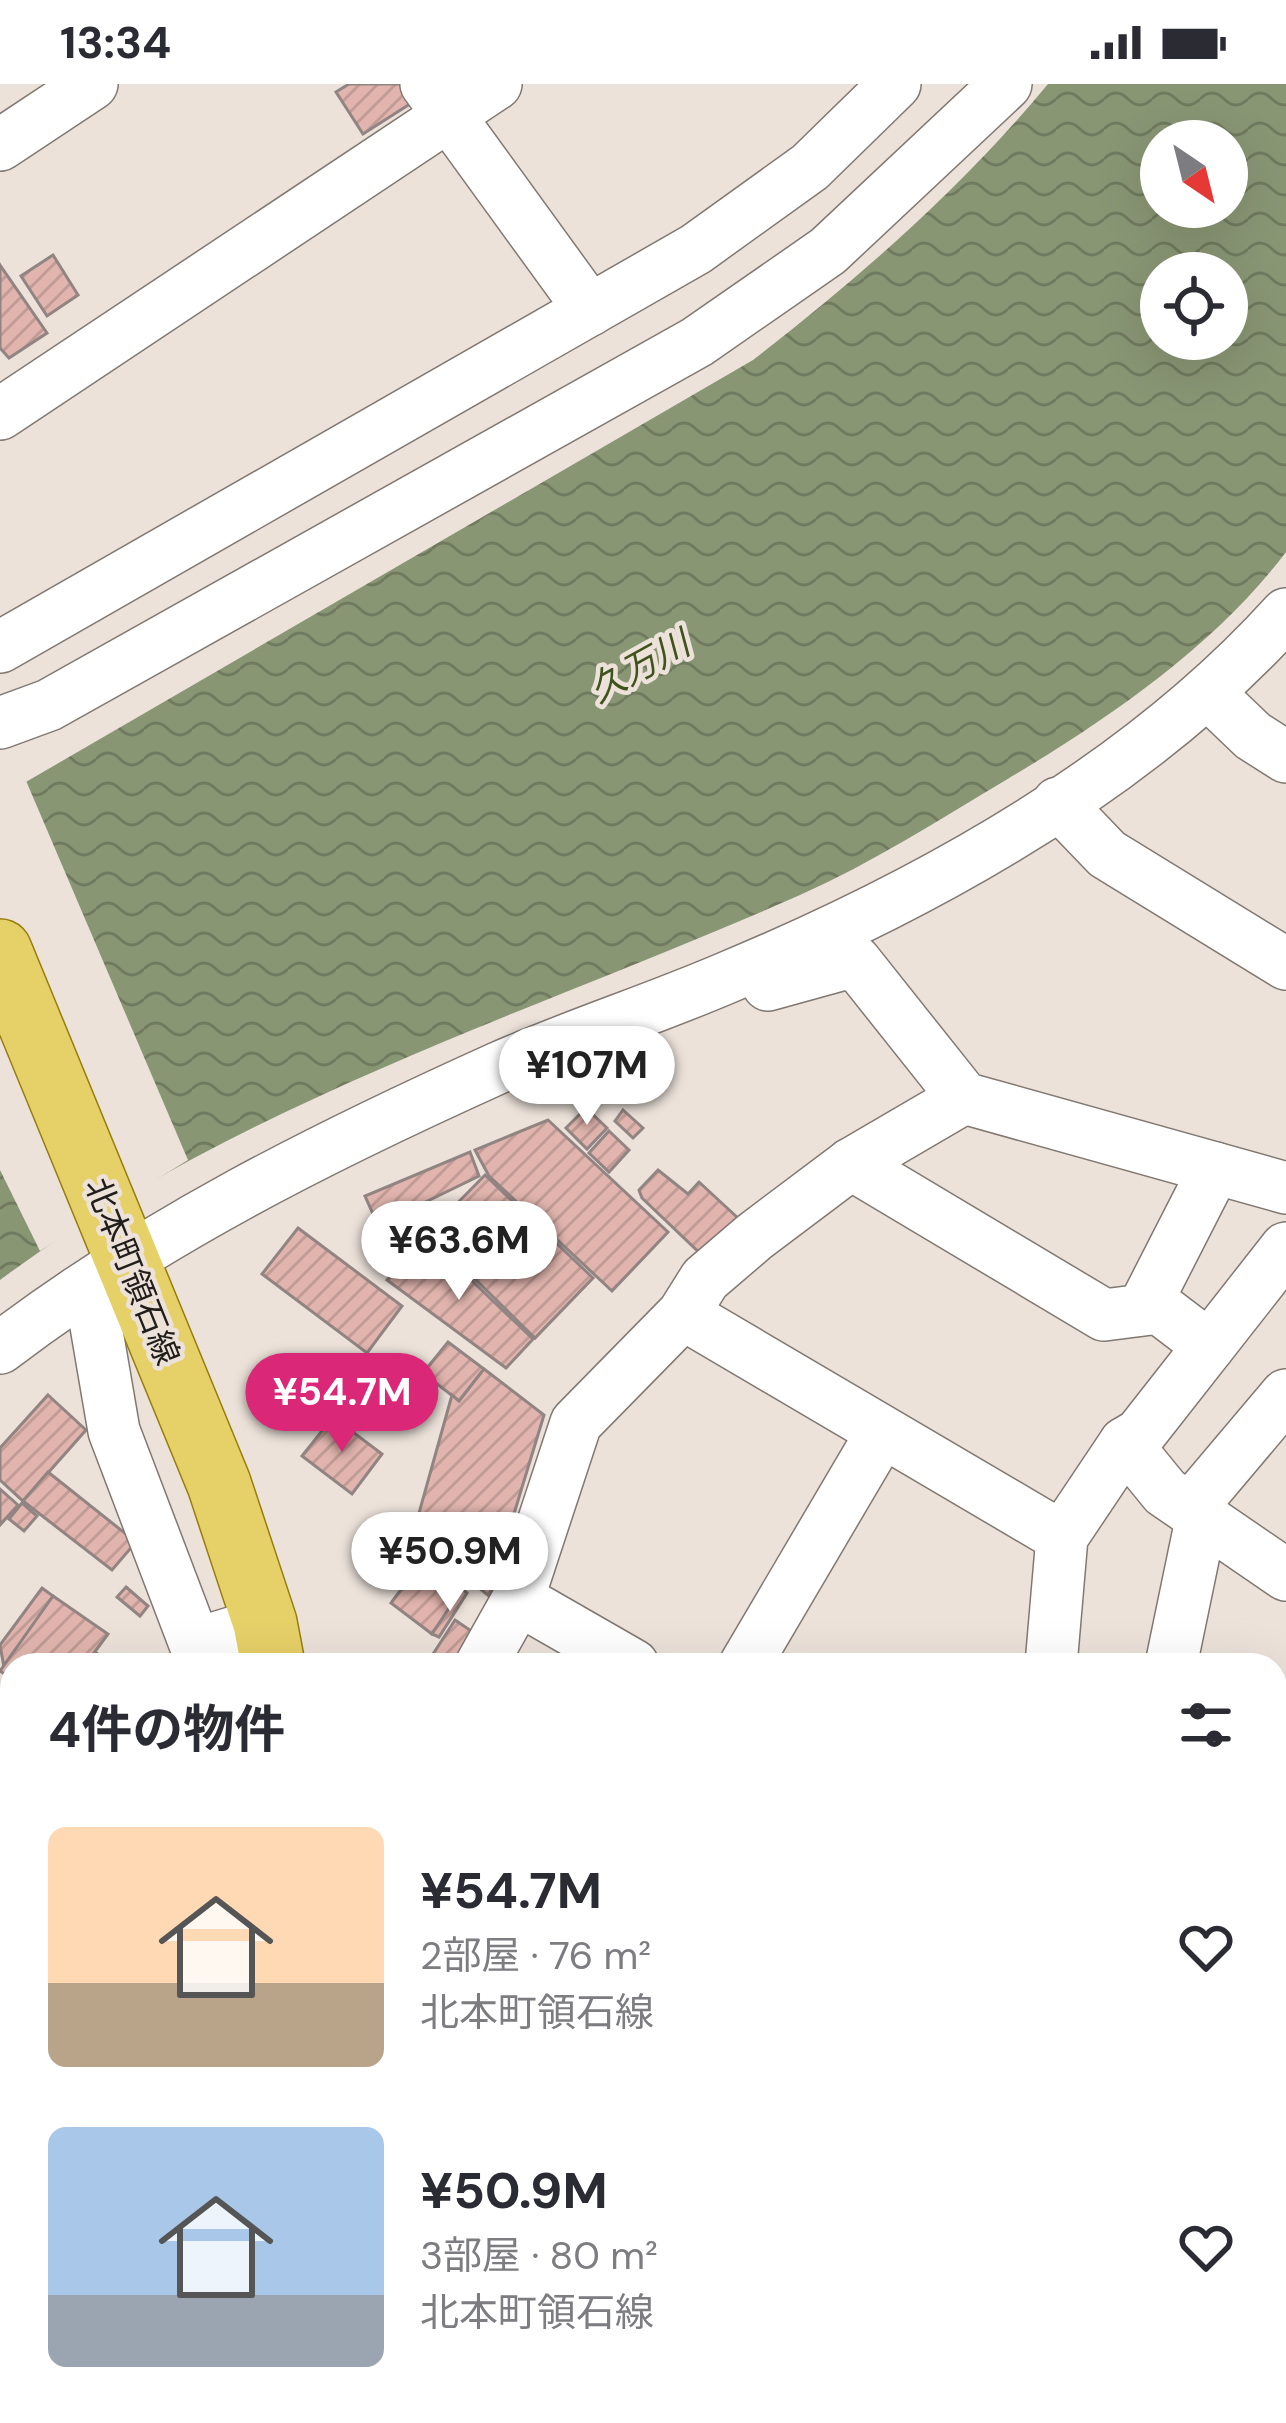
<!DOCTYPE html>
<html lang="ja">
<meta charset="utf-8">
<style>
body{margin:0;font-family:"DM Sans","Noto Sans JP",sans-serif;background:#f7f7f7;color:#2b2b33;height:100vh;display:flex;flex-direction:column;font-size:45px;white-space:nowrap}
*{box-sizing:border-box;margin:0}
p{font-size:39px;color:#7c7c81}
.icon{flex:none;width:66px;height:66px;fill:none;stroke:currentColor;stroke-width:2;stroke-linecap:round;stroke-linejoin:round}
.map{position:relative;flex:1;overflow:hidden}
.sheet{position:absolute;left:0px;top:1569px;width:1287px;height:771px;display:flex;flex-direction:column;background:#fff;border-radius:36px 36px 0 0;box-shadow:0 12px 48px #0002}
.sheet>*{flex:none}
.needle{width:78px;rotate:145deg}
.tools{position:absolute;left:1140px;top:36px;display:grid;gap:24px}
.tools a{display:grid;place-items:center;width:108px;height:108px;border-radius:50%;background:#fff;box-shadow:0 12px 48px #0002;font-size:60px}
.price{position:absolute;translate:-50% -102px;padding:0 27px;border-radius:42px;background:#fff;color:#222;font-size:39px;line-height:78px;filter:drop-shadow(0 3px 6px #0008)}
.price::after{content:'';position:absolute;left:50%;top:72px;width:36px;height:27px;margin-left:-18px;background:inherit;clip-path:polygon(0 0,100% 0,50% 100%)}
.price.on{background:#db2777;color:#fff}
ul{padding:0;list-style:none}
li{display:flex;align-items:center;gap:36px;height:300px;padding:0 48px}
li span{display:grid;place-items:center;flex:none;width:336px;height:240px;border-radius:18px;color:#555}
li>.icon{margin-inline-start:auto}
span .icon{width:144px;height:144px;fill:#fffc;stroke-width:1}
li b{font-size:51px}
h2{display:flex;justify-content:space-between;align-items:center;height:144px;padding:0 48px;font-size:51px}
.status{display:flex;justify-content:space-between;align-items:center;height:84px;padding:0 60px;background:#fff;direction:ltr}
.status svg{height:33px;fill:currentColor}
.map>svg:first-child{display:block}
.water{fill:url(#water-waves);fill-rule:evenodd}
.pier{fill:#ece2da}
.building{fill:url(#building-hatch);stroke:#918482;stroke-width:3}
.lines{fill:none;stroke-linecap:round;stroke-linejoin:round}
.minor-casing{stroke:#817871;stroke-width:54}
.major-casing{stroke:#967d0c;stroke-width:66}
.path{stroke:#7e7873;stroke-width:6;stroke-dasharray:6 6;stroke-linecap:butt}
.minor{stroke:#fff;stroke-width:51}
.major{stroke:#e6d068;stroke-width:63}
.rail-casing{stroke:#5d5853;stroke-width:14}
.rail{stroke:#ece2da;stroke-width:9;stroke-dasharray:27;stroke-linecap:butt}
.labels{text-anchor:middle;stroke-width:9;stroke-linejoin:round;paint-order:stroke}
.street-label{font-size:33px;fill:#201d1a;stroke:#ece2da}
.water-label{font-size:36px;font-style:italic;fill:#41531d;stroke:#ece2da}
</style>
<div class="status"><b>13:34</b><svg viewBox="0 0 49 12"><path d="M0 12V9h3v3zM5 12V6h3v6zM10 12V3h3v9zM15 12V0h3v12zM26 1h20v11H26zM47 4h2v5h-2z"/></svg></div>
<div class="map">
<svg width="1286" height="2339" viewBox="0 0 1286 2339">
<defs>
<pattern id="water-waves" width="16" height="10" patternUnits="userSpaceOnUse" patternTransform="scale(3)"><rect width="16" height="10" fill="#899674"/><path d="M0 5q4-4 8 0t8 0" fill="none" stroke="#707a5e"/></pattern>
<pattern id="building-hatch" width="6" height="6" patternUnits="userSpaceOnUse" patternTransform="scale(3)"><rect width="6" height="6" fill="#e1b5ae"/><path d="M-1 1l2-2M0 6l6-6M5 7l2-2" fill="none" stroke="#c19b95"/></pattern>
</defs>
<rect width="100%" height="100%" fill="#ece2da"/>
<path class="water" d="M 1048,0 L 1286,0 L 1286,468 C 1214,563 1108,635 1006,696 C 939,736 872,779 800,811 C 528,931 241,1017 0,1196 L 0,713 L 753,276 C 859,194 962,104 1048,0 ZM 1161,57 L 1227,57 L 1227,123 L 1161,123 ZM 1161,189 L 1227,189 L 1227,255 L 1161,255 Z"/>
<polygon class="pier" points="24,692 188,1076 40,1167 0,1086 0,706"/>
<g class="building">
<polygon points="349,0 401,0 413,18 363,50 336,8"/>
<polygon points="53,171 78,211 47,232 21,192"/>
<polygon points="0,181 47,249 9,274 0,264"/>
<polygon points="586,1024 607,1044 587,1065 566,1044"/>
<polygon points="623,1026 643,1044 633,1054 615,1037"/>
<polygon points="548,1036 668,1148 612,1207 489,1092 475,1066"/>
<polygon points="609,1047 629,1066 609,1088 589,1069"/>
<polygon points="470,1068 479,1092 378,1141 365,1112"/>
<polygon points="658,1086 688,1110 699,1098 739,1135 704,1173 642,1114 639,1106"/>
<polygon points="485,1091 593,1194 535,1254 428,1149"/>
<polygon points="298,1144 402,1222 367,1269 262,1190"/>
<polygon points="426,1153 533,1255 506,1284 387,1196"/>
<polygon points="448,1258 484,1285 459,1317 423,1289"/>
<polygon points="484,1285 544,1331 489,1512 474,1500 478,1494 414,1447 452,1311 459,1317"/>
<polygon points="48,1311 86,1346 23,1417 0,1396 0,1364"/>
<polygon points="333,1333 382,1370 352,1410 302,1372"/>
<polygon points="48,1388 136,1458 112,1486 23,1417"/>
<polygon points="0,1405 18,1421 0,1441"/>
<polygon points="22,1419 37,1432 24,1447 9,1435"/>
<polygon points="422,1477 462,1505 432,1550 391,1519"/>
<polygon points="126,1503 148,1522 140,1532 117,1513"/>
<polygon points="42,1504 53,1512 4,1583 0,1561"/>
<polygon points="462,1505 467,1509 439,1553 432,1550"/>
<polygon points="53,1512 108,1550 85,1581 12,1581 12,1595 0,1587"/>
<polygon points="455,1536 477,1551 458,1581 426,1581"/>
<polygon points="95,1568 113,1581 85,1581"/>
<polygon points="0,1713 12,1721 12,1842 0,1860"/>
<polygon points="662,2328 674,2328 669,2339 656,2339"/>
</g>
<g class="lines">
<defs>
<g id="minor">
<polyline points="426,0 590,226"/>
<polyline points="0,61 92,0"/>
<polyline points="0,330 496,0"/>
<polyline points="0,563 696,165 810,83 895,0"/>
<polyline points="1208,609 1253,652 1286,673"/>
<polyline points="0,639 49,621 697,258 828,167 1006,0"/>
<polyline points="1058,719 1107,770 1286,880"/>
<polyline points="768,901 855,877 964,1014 1286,1104"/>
<polyline points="851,1080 1104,1231 1159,1224 1209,1262"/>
<polyline points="79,1208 95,1236 114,1347 195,1560 265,1539"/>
<polyline points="1143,1225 1215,1084"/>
<polyline points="683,1230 1062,1453"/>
<path d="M 0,1264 C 152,1148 325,1062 498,984 C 573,951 651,926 726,894 C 928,810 1138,694 1286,530"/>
<polyline points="1125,1359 1165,1408 1286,1491"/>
<polyline points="518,1515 633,1581"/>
<polyline points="481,1581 518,1515 576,1339 683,1230 705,1195 754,1153 851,1080 964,1014"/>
<polyline points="745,1581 881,1350"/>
<polyline points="1051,1581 1062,1453 1125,1359 1140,1350 1286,1164"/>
<polyline points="1171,1581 1199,1446 1199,1414 1286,1311"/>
<polyline points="1275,1687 1286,1664"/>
<polyline points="301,2328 317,2339"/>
<polyline points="859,2339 865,2328"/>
</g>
<g id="major">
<polyline points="0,867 219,1400 265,1539 273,1581"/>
<polyline points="1275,2058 1286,2034"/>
<polyline points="182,2339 187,2328"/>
<polyline points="1149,2339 1154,2328"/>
</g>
</defs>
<use href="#minor" class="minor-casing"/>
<use href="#major" class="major-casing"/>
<polyline class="path" points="1075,2339 1082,2328"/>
<use href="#minor" class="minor"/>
<use href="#major" class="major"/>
<defs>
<g id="rail">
<polyline points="1275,1906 1286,1884"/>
<polyline points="1041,2339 1047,2328"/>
</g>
</defs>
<use href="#rail" class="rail-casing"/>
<use href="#rail" class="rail"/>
</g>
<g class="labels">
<g class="street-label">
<text transform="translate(133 1187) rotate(68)" y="12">北本町領石線</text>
</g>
<g class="water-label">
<text transform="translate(639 582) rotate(-29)" y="13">久万川</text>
</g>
</g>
</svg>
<div class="tools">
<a><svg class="needle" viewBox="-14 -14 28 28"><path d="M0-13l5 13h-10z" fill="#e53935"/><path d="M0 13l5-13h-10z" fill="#7c7c81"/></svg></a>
<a><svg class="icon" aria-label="locate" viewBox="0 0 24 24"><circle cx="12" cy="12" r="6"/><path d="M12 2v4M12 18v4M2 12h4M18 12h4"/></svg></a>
</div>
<b class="price" style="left:587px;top:1044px">¥107M</b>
<b class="price" style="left:459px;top:1219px">¥63.6M</b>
<b class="price on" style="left:342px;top:1371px">¥54.7M</b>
<b class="price" style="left:450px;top:1530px">¥50.9M</b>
<section class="sheet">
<h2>4件の物件<svg class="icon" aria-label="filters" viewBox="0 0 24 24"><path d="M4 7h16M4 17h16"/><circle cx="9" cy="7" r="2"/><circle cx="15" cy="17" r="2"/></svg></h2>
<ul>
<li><span style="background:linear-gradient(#ffd9b3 65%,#b9a48a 0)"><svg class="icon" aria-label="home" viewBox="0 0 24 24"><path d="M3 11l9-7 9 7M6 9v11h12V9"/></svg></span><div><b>¥54.7M</b><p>2部屋 · 76 m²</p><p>北本町領石線</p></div><svg class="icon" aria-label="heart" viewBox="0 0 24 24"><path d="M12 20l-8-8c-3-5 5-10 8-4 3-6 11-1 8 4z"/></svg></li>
<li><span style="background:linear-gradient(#a9c7e8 70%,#9aa5b1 0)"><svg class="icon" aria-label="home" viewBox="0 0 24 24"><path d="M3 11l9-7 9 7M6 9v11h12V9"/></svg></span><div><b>¥50.9M</b><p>3部屋 · 80 m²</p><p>北本町領石線</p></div><svg class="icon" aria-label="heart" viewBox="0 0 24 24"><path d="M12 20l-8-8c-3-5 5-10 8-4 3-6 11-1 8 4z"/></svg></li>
</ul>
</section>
</div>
